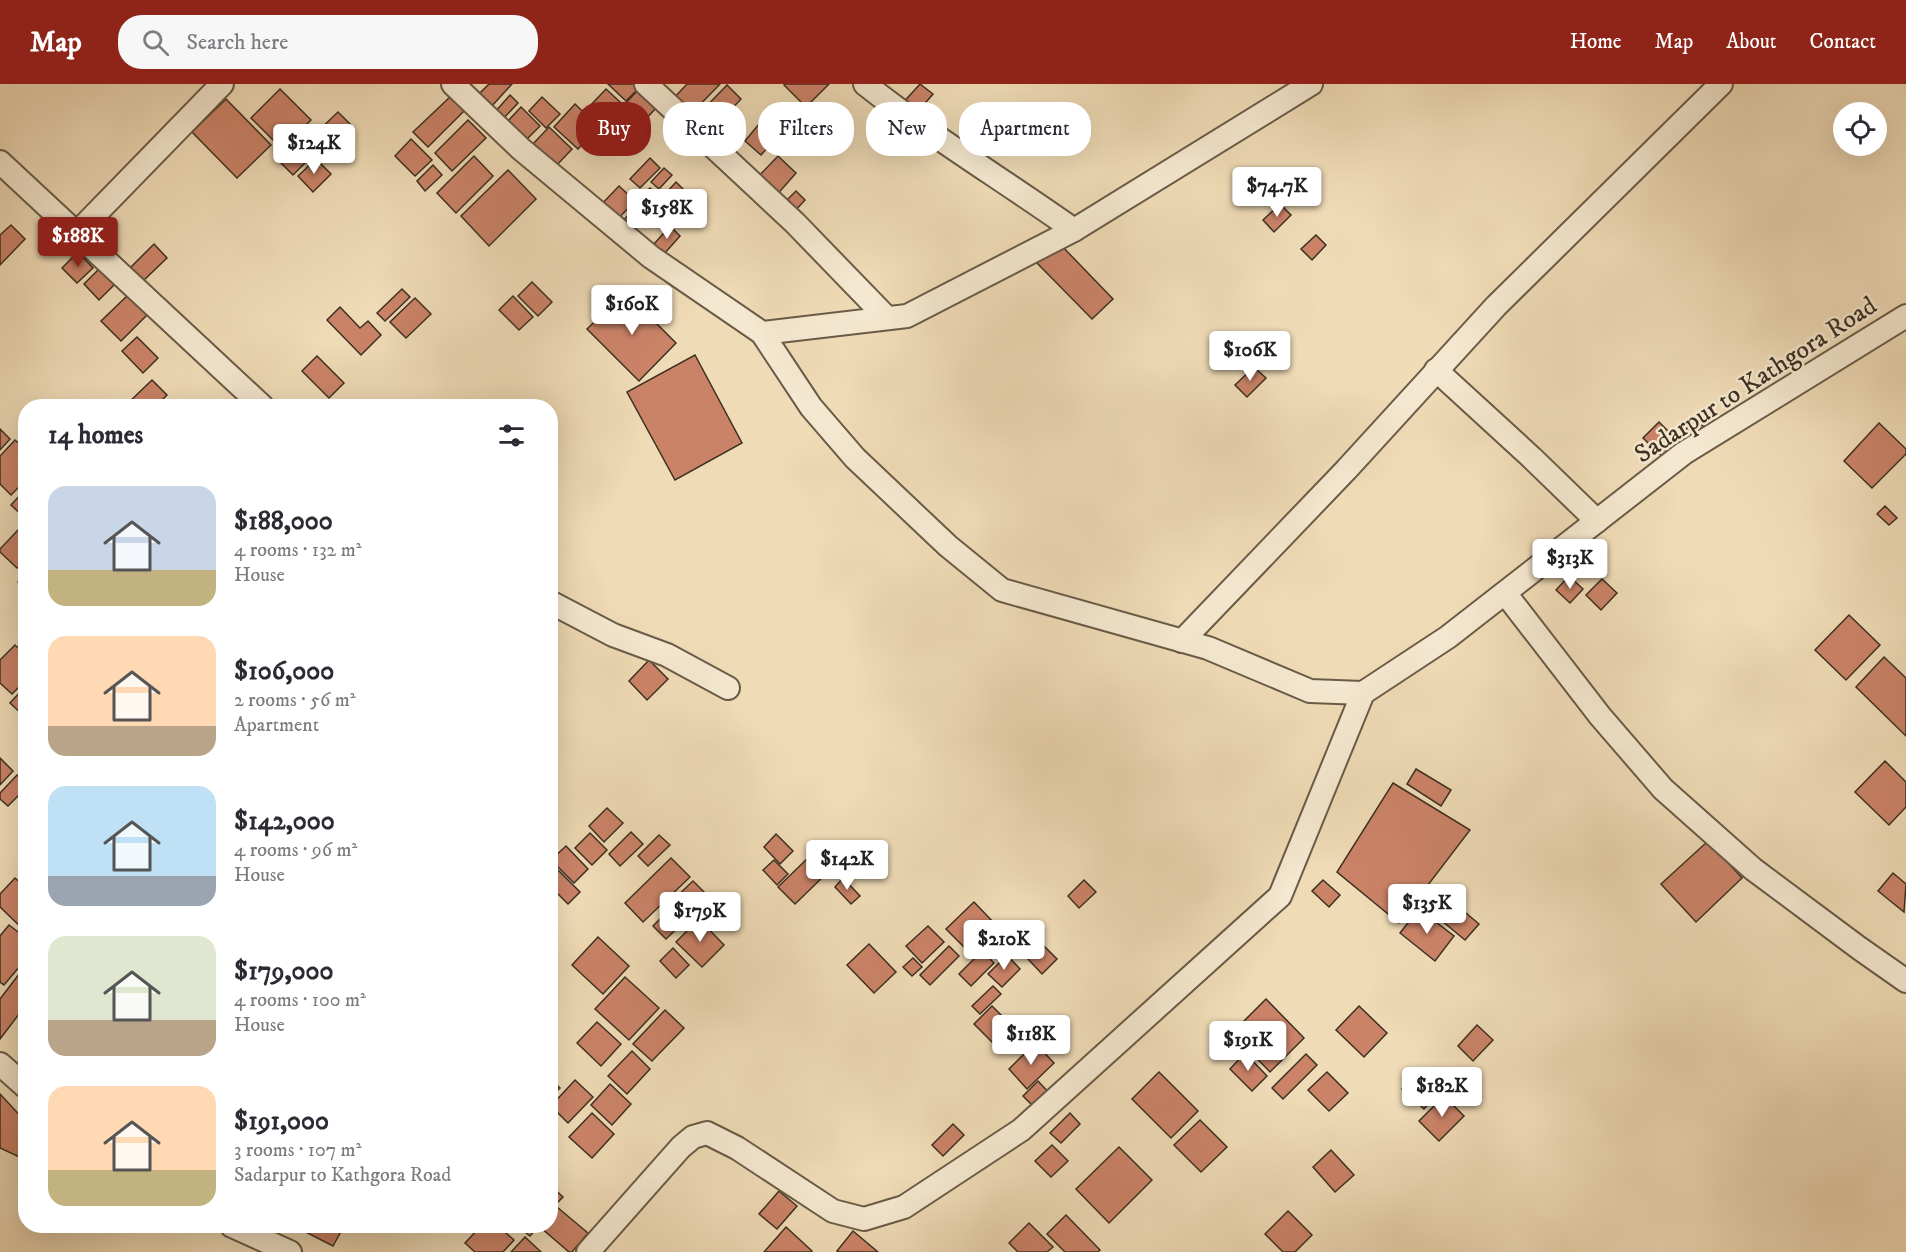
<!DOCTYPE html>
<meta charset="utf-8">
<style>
body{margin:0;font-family:"IM FELL DW Pica",serif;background:#f7f7f7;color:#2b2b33;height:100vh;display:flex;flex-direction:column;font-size:22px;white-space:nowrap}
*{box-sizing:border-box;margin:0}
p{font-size:20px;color:#7c7c81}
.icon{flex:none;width:33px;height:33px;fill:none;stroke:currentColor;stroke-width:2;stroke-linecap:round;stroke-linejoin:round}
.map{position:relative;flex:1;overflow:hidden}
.details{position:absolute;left:18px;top:315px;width:540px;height:834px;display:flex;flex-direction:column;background:#fff;border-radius:24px;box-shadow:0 6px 24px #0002}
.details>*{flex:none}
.banner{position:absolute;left:576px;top:18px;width:570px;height:54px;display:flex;gap:12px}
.buttons{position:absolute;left:1833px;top:18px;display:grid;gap:12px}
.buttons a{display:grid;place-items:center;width:54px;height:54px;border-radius:50%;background:#fff;box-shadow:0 6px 24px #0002;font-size:30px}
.price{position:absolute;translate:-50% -51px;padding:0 14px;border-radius:6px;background:#fff;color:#222;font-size:20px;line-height:39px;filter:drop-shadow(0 2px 3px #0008)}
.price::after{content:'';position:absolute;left:50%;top:36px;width:18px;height:14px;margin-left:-9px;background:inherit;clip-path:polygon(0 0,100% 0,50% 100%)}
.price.current{background:#8f2418;color:#fff}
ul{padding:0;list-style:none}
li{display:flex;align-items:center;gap:18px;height:150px;padding:0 30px}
li span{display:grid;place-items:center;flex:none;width:168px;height:120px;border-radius:18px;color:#555}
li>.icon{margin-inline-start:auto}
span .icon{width:72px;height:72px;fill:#fffc;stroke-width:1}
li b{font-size:26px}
h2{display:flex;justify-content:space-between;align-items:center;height:72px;padding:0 30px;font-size:26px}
.tag{padding:0 21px;border-radius:24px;background:#fff;box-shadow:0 6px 24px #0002;font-size:21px;line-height:54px}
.tag.current{background:#8f2418;color:#fff}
header{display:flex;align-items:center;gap:36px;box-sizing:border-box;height:84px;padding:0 30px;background:#8f2418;color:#fff}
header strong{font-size:28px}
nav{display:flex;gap:33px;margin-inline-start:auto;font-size:21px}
.search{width:420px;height:54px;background:#f7f7f7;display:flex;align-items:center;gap:15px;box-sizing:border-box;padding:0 21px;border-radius:24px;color:#7c7c81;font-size:22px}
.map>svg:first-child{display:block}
.building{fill:#cb8368;stroke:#3c3022;stroke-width:1.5}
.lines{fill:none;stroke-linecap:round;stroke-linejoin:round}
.street-casing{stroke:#695b47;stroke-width:26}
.street{stroke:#f5e8d0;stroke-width:22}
.labels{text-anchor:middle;stroke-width:5;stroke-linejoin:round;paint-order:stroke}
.street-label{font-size:26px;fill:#3c3022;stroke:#f5e8d0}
</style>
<header>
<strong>Map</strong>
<div class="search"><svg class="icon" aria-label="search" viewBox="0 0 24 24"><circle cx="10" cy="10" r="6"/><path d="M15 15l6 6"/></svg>Search here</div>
<nav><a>Home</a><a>Map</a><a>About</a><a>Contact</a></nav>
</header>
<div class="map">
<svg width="1906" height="1168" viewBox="0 0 1906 1168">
<rect width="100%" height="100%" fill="#efdbb6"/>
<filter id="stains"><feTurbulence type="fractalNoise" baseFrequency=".00333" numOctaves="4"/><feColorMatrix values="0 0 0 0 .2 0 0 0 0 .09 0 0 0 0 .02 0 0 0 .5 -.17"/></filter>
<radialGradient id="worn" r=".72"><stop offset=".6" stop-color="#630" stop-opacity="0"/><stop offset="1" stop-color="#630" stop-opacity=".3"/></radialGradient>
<g class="building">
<polygon points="489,0 512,0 491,23 478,11"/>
<polygon points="608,0 641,0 642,1 626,17"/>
<polygon points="687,0 720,0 690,31 673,15"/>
<polygon points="785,0 829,0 806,23 784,1"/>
<polygon points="920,0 933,10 914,32 901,21"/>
<polygon points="727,1 741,15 709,49 694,35"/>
<polygon points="280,5 311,36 282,65 251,34"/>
<polygon points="606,5 620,18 602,37 588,24"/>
<polygon points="638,6 657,23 627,55 608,38"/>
<polygon points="510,11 518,19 501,37 494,29"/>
<polygon points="451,12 465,26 428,63 413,48"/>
<polygon points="542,13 560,30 546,44 529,27"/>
<polygon points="226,15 271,61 237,94 192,48"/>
<polygon points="575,20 599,43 578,65 554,43"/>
<polygon points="521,23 540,42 526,56 507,38"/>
<polygon points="770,27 787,41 761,71 745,57"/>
<polygon points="338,28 354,44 328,70 312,53"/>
<polygon points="468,36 486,54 452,87 435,69"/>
<polygon points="549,43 572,65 556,82 533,60"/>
<polygon points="303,51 318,66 293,91 278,76"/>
<polygon points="411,55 432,76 415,92 395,72"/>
<polygon points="474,72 493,92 456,129 437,109"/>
<polygon points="778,72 796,89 775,113 756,95"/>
<polygon points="650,74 660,84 640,104 630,95"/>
<polygon points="316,75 331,90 313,108 298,92"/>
<polygon points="433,81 442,91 425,107 417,97"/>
<polygon points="664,84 672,91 659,105 651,98"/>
<polygon points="508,86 536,115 489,162 461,132"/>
<polygon points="676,98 686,108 676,119 666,109"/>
<polygon points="619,102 635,117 614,139 598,124"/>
<polygon points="650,104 663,116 650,130 637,117"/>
<polygon points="796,107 805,116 792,130 782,121"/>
<polygon points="1280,120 1291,131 1274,148 1263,136"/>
<polygon points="636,123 645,132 631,146 622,138"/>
<polygon points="11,141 25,155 0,181 0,151"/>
<polygon points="670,142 680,152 664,170 654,160"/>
<polygon points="1316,151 1326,161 1312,176 1301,165"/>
<polygon points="1058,158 1113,215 1092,235 1037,179"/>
<polygon points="154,160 167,174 143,197 130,184"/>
<polygon points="78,168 93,184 77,199 62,184"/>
<polygon points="103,181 118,197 99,216 84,200"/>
<polygon points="532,198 552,218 538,232 518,212"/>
<polygon points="402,205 410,213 385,237 377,229"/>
<polygon points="625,208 676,259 639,297 587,245"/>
<polygon points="129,210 148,230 121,257 101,237"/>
<polygon points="513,212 533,233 519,246 499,226"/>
<polygon points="415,214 431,230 406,254 390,238"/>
<polygon points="340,223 360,244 368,237 381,251 361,271 327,236"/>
<polygon points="137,253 158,274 143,289 122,267"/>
<polygon points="695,271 742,359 675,396 627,308"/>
<polygon points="317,272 344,299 329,314 302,287"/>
<polygon points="1254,283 1266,294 1247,313 1235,301"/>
<polygon points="152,296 167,311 156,322 125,322"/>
<polygon points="1696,335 1707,346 1691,363 1679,352"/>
<polygon points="1659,338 1683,362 1668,378 1643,354"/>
<polygon points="1879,339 1906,365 1906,370 1872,404 1844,377"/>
<polygon points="0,345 10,355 0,366"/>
<polygon points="15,356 26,365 26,396 11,411 0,400 0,372"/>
<polygon points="22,409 26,413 26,435 11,421"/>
<polygon points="1885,422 1897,434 1889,441 1877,430"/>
<polygon points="18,446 26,453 26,475 17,484 0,468 0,465"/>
<polygon points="26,490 26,505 18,498"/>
<polygon points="1569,492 1583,505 1570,519 1556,506"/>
<polygon points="1602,495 1617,509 1601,526 1586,511"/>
<polygon points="1849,531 1880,561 1846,596 1815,566"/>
<polygon points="15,561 26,571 26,596 12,610 0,599 0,576"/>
<polygon points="1884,573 1906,594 1906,652 1856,603"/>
<polygon points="649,576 668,595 647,616 629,597"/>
<polygon points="26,602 26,634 10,619"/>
<polygon points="0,674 13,687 0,701"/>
<polygon points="1885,677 1906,698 1906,723 1889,741 1855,708"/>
<polygon points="1416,685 1451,706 1441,722 1407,700"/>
<polygon points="17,691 26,700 26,704 8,722 0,715 0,709"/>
<polygon points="1393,699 1470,746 1399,839 1337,788"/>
<polygon points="607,724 623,739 604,758 589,742"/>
<polygon points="631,748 643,760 620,782 609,770"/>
<polygon points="590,749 607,766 592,781 575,764"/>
<polygon points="776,750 793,767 780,780 764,763"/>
<polygon points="659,751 670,761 648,782 638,772"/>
<polygon points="1708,757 1742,794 1696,838 1661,800"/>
<polygon points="566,762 588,785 574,799 551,776"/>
<polygon points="809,773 826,790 795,820 778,803"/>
<polygon points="671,774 690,793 643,838 625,819"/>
<polygon points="774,776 788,790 777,801 763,786"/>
<polygon points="557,785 580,808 568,820 550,802 550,791"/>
<polygon points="1893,789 1906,800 1904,828 1878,807"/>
<polygon points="15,794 26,804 26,848 0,823 0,810"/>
<polygon points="843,794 860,812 851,820 835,803"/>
<polygon points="1084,796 1096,808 1079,824 1068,812"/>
<polygon points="1323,796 1340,811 1329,823 1312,807"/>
<polygon points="693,797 710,814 690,833 673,816"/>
<polygon points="1433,801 1479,840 1465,856 1419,818"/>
<polygon points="974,818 994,839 967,866 946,845"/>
<polygon points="673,822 686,836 666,855 653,842"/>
<polygon points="1419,825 1454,852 1435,877 1400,849"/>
<polygon points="699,835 724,861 702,883 676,858"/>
<polygon points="9,841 26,854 26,875 4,901 0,898 0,852"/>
<polygon points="928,842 944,858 922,879 906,862"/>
<polygon points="598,853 629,882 603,910 572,881"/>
<polygon points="869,860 896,888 874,909 847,881"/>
<polygon points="1042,860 1057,875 1042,890 1028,875"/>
<polygon points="949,862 959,872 930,901 920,891"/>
<polygon points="673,864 689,881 676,894 660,877"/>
<polygon points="982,867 994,879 971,902 959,890"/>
<polygon points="1007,871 1020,885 1002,903 988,890"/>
<polygon points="913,874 922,883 912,892 903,883"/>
<polygon points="26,881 26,921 0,955 0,915"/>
<polygon points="625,893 659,924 629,956 595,925"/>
<polygon points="993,902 1001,910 980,930 972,922"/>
<polygon points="1266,915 1304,954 1270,988 1232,949"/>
<polygon points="992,922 1012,942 994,960 974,940"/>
<polygon points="1359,922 1387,949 1364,973 1336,946"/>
<polygon points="665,926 684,944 652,977 633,960"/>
<polygon points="597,938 621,960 601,982 577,959"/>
<polygon points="1477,941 1493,956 1473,977 1458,962"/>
<polygon points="1035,959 1054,979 1027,1005 1009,985"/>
<polygon points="632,967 650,985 627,1010 608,992"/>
<polygon points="1245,969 1267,992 1252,1007 1230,985"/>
<polygon points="1306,970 1317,981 1283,1015 1272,1004"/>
<polygon points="1422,984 1444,1004 1424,1025 1402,1005"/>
<polygon points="1159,988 1198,1027 1171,1054 1132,1015"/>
<polygon points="1327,988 1348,1009 1329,1027 1308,1006"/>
<polygon points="550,995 560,1004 550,1013"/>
<polygon points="575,996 593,1013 568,1039 551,1022"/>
<polygon points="1038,997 1051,1011 1036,1025 1023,1012"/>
<polygon points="610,1000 631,1020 612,1041 591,1021"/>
<polygon points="0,1010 26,1038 26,1076 0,1064"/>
<polygon points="1444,1012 1464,1032 1439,1057 1419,1037"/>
<polygon points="592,1029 614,1050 592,1074 569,1053"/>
<polygon points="1070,1029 1080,1040 1061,1059 1050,1049"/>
<polygon points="1200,1036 1227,1063 1201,1088 1174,1061"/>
<polygon points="953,1040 964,1051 943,1072 932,1061"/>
<polygon points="1052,1061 1068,1077 1051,1093 1035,1077"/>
<polygon points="1119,1063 1152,1096 1109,1139 1076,1105"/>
<polygon points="1331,1066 1354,1091 1335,1108 1313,1083"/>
<polygon points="550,1101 563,1113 550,1126"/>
<polygon points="779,1107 797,1122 777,1145 759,1130"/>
<polygon points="557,1123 588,1149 572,1168 569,1168 540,1143 550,1142 550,1131"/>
<polygon points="1288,1127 1312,1151 1295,1168 1283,1168 1265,1150"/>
<polygon points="1066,1131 1100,1166 1098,1168 1065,1168 1047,1150"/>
<polygon points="1029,1139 1053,1163 1047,1168 1018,1168 1009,1159"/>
<polygon points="294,1142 344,1142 333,1162"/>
<polygon points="481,1142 498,1142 514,1156 503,1168 475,1168 465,1159"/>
<polygon points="517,1142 539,1142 530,1152"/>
<polygon points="786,1143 812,1167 811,1168 764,1168"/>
<polygon points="853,1147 878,1168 839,1168 837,1167"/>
<polygon points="525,1153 541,1168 511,1168"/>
</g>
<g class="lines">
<defs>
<g id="street">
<polyline points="453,0 521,65 651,173 762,249 811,323 855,374 948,462 1002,506 1208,564 1310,607 1363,609"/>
<polyline points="646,0 795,139 887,234"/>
<path d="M 865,0 C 932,53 1005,97 1074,146"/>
<polyline points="0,78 262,322"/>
<polyline points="76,150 222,0"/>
<polyline points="762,249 907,232 1074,146 1311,0"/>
<polyline points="1436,286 1532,374 1597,437"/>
<polyline points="1505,509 1600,632 1663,705 1753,785 1859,864 1906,897"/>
<polyline points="550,518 613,551 667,571 728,604"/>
<polyline points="1182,557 1346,386 1496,222 1721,0"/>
<polyline points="0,980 26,1003"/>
<polyline points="232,1142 290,1168"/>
<polyline points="588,1168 681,1063 693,1053 707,1049 737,1064 833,1127 864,1135 904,1123 1021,1046 1280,812 1363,609 1448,553 1684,369 1906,232"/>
</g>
</defs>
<use href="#street" class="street-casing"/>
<use href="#street" class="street"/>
</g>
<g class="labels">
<g class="street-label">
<text transform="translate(1755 295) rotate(-33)" y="9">Sadarpur to Kathgora Road</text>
</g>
</g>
<rect width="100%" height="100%" filter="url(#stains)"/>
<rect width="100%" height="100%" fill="url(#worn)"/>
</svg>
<div class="buttons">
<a><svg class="icon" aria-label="locate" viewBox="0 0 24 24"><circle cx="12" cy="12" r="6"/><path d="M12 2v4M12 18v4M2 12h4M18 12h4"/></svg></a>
</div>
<b class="price" style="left:314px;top:91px">$124K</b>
<b class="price" style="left:1277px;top:134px">$74.7K</b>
<b class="price" style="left:667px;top:156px">$158K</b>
<b class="price current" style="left:78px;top:184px">$188K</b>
<b class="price" style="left:632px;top:252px">$160K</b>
<b class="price" style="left:1250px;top:298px">$106K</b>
<b class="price" style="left:1570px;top:506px">$313K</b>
<b class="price" style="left:847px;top:807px">$142K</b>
<b class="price" style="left:1427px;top:851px">$135K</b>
<b class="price" style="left:700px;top:859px">$179K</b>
<b class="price" style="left:1004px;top:887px">$210K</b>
<b class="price" style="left:1031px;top:982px">$118K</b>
<b class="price" style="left:1248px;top:988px">$191K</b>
<b class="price" style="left:1442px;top:1034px">$182K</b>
<div class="banner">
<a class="tag current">Buy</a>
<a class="tag">Rent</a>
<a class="tag">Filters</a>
<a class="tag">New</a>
<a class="tag">Apartment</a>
</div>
<section class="details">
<h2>14 homes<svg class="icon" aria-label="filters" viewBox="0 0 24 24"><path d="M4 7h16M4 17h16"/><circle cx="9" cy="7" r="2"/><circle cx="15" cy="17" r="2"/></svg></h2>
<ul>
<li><span style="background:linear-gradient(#c9d6e8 70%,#c2b280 0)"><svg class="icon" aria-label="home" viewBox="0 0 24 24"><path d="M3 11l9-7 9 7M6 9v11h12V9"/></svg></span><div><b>$188,000</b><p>4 rooms · 132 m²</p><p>House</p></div></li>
<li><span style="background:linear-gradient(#ffd9b3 75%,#b9a48a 0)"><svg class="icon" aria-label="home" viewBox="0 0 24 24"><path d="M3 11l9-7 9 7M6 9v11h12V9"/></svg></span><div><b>$106,000</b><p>2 rooms · 56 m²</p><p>Apartment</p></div></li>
<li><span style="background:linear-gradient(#bfe0f5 75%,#9aa5b1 0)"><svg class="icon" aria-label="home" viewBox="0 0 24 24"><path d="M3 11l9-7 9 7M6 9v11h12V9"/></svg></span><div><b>$142,000</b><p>4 rooms · 96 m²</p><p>House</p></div></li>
<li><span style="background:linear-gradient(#dfe7d0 70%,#b9a48a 0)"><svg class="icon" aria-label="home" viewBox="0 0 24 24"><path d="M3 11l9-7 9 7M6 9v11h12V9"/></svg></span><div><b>$179,000</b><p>4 rooms · 100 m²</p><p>House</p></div></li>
<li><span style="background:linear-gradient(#ffd9b3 70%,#c2b280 0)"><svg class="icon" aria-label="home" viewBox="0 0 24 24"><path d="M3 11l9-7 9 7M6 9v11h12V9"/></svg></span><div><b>$191,000</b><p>3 rooms · 107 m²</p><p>Sadarpur to Kathgora Road</p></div></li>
</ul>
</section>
</div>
